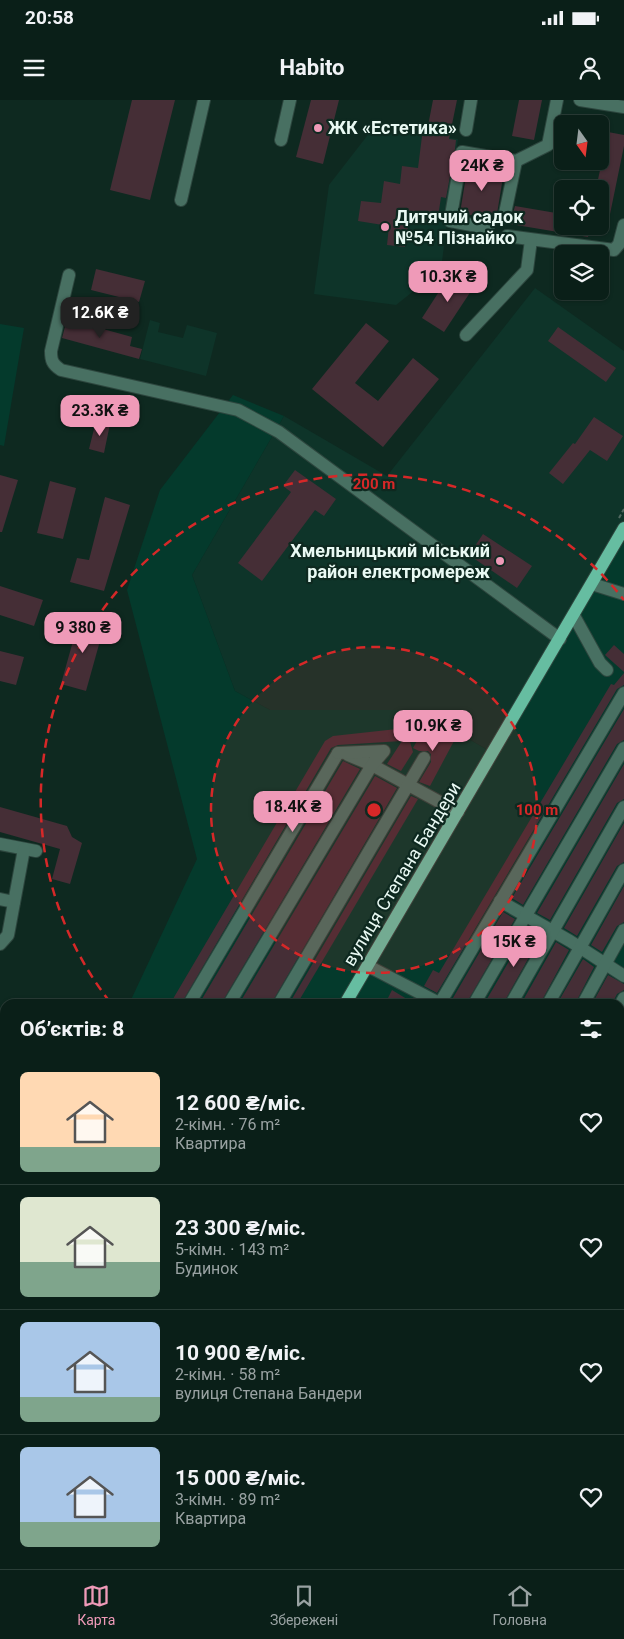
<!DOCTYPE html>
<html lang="uk">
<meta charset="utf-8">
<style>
body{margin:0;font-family:Roboto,sans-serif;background:#182c25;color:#f1f3f6;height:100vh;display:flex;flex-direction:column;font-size:19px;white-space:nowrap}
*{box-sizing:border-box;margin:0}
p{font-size:16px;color:#99a2a2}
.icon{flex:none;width:28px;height:28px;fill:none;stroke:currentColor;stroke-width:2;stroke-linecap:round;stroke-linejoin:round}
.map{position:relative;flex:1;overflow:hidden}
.details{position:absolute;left:0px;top:899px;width:625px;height:571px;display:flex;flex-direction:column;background:#0a1f18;border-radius:15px 15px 0 0;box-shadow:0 1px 4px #0004,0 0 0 1px #2a3d37}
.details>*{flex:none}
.needle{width:32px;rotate:166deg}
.buttons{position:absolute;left:554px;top:15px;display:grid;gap:10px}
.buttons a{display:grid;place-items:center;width:55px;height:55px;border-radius:8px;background:#0a1f18;box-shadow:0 1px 4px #0004,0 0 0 1px #2a3d37;font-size:25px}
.price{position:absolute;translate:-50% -42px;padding:0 11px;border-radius:10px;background:#ef9ab8;color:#111;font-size:16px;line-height:32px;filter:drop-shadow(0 1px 2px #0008)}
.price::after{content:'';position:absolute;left:50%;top:30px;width:15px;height:11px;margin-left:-8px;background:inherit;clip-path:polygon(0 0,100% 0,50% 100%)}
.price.selected{background:#222;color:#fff}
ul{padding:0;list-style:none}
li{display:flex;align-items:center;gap:15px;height:125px;padding:0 20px}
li+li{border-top:1px solid #2a3d37}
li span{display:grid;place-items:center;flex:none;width:140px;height:100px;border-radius:8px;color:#555}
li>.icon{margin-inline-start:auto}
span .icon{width:60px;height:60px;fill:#fffc;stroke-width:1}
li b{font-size:21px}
h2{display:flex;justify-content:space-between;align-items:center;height:60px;padding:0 20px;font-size:21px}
.status{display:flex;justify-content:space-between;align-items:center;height:35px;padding:0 25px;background:#0a1f18;direction:ltr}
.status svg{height:14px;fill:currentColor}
header{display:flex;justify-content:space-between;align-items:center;height:65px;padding:0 20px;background:#0a1f18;font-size:22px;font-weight:700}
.dock{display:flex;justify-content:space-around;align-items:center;height:70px;border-top:1px solid #2a3d37;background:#0a1f18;font-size:14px;color:#99a2a2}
.dock a{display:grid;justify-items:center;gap:2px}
.dock .selected{color:#ef9ab8}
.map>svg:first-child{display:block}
.built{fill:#0e3429}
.green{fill:#043a2c}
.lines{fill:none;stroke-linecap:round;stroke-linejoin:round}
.stream{stroke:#297e66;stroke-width:3}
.building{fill:#452e36}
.minor-casing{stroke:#2d463e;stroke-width:14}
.major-casing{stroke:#2d463e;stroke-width:14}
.path{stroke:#516961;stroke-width:2;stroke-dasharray:4 2.5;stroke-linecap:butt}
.minor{stroke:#487062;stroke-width:12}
.major{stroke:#66bda1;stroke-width:12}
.ring{fill:none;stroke:#d62828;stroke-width:2.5;stroke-dasharray:9 6}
.poi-dot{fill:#ef9ab8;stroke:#0e2920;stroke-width:2}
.labels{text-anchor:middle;stroke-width:4.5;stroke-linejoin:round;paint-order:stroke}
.poi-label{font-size:18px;font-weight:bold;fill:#e9f9f3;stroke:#0e2920;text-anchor:start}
.street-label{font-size:18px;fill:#e9f9f3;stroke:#0e2920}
.centre{fill:#d62828;stroke:#0e2920;stroke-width:2.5}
.ring-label{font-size:15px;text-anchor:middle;font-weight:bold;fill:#d62828;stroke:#0e2920;stroke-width:4.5;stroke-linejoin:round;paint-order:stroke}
</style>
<div class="status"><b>20:58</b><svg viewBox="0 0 49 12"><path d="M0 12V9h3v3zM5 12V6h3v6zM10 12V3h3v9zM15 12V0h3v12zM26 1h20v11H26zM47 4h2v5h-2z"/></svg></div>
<header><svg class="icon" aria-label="menu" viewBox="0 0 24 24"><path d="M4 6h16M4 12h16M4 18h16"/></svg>Habito<svg class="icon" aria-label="person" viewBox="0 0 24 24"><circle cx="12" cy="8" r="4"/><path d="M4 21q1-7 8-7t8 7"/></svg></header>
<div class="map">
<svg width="624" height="1469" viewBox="0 0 624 1469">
<rect width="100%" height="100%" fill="#0e2920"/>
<g class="built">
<polygon points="374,27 458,39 441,169 396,205 314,194 329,85"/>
<polygon points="535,188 624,251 624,421 491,652 419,610 270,610 235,591 192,475 284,316 387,376"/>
<polygon points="150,220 160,223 158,232 183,238 187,225 217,233 206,276 140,259"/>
</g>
<g class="green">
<polygon points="0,224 24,228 4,346 0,345"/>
<polygon points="233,295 284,316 192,475 235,591 270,610 419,610 491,652 339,904 129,904 197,759 127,490 160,390"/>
<polygon points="624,438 624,1143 620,1142 620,904 351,904"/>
<polygon points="0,1000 5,1002 5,1462 1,1469"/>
<polygon points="15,1465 237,1465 239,1469 13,1469"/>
</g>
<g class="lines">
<polyline class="stream" points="114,1469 117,1465"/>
</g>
<g class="building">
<polygon points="132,0 175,0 150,100 110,90"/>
<polygon points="311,0 339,0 323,64 296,57"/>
<polygon points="433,0 457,0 449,39 456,40 455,49 446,98 441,97 437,124 409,121 405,147 387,145 389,126 358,121 361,101 381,103 384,81 400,84 402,66 418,68 422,36 426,36"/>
<polygon points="519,0 542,0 534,40 512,36"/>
<polygon points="608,32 624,35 624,46 609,119 600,117 600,89 596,89"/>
<polygon points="468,64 504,71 496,120 460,113"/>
<polygon points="515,106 562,114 562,126 590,126 588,137 510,124"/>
<polygon points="96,169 145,181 139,202 91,190"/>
<polygon points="451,173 473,188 444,232 422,218"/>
<polygon points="67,219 132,237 130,246 142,249 139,259 62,238"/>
<polygon points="366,223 389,241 355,283 378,301 413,258 439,279 383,347 312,289"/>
<polygon points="558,227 616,268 606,282 548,241"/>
<polygon points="594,317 623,336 607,361 590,350 563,384 549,373 573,343 575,344"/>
<polygon points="96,321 110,324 104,353 89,349"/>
<polygon points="295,370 336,399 324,416 315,410 262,481 238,463 291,392 283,386"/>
<polygon points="0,375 18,380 2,432 0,432"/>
<polygon points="50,381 76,388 63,439 37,433"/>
<polygon points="105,397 130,405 104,491 70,482 77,458 89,460"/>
<polygon points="483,434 532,466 517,488 469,455"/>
<polygon points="0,486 43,500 34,526 0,515"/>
<polygon points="80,516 105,523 86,591 61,584"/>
<polygon points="614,545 624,554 624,572 605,555"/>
<polygon points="0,551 24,557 16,585 0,581"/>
<polygon points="624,573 624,585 617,589 437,893 424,886 433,870 439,873 611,584 614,585"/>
<polygon points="624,609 624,640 617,644 523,805 512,798"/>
<polygon points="426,625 454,641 430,686 419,682 431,662 431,654 428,651 419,651 413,648"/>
<polygon points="406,628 413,652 401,671 387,664 402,641 338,645 331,648 181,904 170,904 325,641 333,636"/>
<polygon points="343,661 360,669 221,904 199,904"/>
<polygon points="624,664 624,699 617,703 550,820 537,813"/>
<polygon points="375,676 397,688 271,904 239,904"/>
<polygon points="411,696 418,699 297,904 289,904"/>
<polygon points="0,707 67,726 72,737 82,743 70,784 52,779 60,749 0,732"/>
<polygon points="624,723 624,762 617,766 577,836 564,828"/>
<polygon points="624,786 624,822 617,826 602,852 591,845"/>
<polygon points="503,812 515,819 466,904 450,903"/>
<polygon points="529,827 542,834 503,904 484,904"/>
<polygon points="556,842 569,850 540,904 521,904"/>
<polygon points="583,859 594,867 575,904 557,904"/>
<polygon points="608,875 624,884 624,890 617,894 612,904 592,904"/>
<polygon points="392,890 415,904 385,904"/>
</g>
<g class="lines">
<defs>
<g id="minor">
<polyline points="580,0 624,7"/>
<polyline points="466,30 471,0"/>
<polyline points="281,40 290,0"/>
<polyline points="181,100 204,0"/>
<polyline points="504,118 516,61"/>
<polyline points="488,128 450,121 462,52 516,61 548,45 557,0"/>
<polyline points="507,136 614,150 619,144 624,125"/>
<path d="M 69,175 L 51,251 C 51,260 52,264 61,270 L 238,310 L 279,332 L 560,539"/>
<polyline points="466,235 527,170 531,140"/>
<polyline points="592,484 624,494"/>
<polyline points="574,516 600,563 607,570"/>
<polyline points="348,655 372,665 458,712"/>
<polyline points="0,744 36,751"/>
<polyline points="0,799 14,802"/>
<polyline points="500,801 570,841 624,876"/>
<polyline points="0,844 8,835 24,749"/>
<polyline points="368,866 441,904"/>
<polyline points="440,903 624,593"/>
<polyline points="189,904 338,653"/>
<polyline points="229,904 372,665 384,651 338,653"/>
<polyline points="279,904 424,658"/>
<polyline points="474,904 624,648"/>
<polyline points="511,904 624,707"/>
<polyline points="548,904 624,770"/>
<polyline points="583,904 624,830"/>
<polyline points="620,905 624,898"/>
<polyline points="620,966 624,959"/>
<polyline points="0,995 5,996"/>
<polyline points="620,1010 624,1012"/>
<polyline points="620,1052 624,1055"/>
<polyline points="620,1239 624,1241"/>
<polyline points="620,1397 624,1399"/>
<polyline points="255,1465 256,1469"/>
<polyline points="396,1465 406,1469"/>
</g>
<g id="major">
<polyline points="345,904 624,428"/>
<polyline points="7,1469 9,1465"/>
</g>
</defs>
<use href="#minor" class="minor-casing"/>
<use href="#major" class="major-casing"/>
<g class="path">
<polyline points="619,418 624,409"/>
<polyline points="0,1017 5,1019"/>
<polyline points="0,1075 5,1067"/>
<polyline points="0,1239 5,1234"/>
<polyline points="0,1457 5,1449"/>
</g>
<use href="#minor" class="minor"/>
<use href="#major" class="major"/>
</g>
<circle cx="374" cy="710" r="163" fill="#d62828" fill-opacity=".12"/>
<g class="ring">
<circle cx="374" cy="710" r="163"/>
<path d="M110 902A326 326 0 0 1 624 500"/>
</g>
<g class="poi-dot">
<circle cx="318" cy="28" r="5"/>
<circle cx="385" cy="127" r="5"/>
<circle cx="500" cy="461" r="5"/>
</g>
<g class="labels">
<g class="poi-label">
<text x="328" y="34">ЖК «Естетика»</text>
<text x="395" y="123">Дитячий садок<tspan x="395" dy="21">№54 Пізнайко</tspan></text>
<text x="490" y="457" text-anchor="end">Хмельницький міський<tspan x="490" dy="21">район електромереж</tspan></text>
</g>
<g class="street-label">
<text transform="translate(402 774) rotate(-59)" y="6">вулиця Степана Бандери</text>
</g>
</g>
<circle cx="374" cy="710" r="8" class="centre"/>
<g class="ring-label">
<text x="374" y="389">200 m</text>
<text x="537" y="715">100 m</text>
</g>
</svg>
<div class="buttons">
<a><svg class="needle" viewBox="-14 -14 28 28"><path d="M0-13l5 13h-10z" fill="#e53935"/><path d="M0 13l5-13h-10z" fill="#99a2a2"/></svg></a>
<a><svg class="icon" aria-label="locate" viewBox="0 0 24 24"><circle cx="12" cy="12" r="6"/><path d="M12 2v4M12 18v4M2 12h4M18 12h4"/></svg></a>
<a><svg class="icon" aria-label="layers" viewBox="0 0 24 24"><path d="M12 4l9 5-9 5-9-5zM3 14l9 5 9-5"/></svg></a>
</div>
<b class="price" style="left:482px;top:92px">24K ₴</b>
<b class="price" style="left:448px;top:203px">10.3K ₴</b>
<b class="price selected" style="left:100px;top:239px">12.6K ₴</b>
<b class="price" style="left:100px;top:337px">23.3K ₴</b>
<b class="price" style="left:83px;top:554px">9 380 ₴</b>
<b class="price" style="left:433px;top:652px">10.9K ₴</b>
<b class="price" style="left:293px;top:733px">18.4K ₴</b>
<b class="price" style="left:514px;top:868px">15K ₴</b>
<section class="details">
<h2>Об’єктів: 8<svg class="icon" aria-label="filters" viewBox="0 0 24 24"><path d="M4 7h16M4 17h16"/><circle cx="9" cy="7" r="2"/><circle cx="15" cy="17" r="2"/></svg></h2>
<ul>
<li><span style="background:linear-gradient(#ffd9b3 75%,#7fa58c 0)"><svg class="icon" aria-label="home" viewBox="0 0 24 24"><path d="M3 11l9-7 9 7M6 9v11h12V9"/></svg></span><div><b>12 600 ₴/міс.</b><p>2-кімн. · 76 m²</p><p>Квартира</p></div><svg class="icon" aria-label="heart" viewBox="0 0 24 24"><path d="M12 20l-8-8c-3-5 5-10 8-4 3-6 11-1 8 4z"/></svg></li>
<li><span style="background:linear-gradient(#dfe7d0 65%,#7fa58c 0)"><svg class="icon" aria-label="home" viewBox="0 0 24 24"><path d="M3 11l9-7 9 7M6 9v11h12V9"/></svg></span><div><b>23 300 ₴/міс.</b><p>5-кімн. · 143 m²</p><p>Будинок</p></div><svg class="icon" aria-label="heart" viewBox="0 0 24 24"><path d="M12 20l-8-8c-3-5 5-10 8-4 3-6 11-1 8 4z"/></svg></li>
<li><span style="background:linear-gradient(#a9c7e8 75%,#7fa58c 0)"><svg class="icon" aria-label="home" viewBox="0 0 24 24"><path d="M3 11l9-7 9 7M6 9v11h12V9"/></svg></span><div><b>10 900 ₴/міс.</b><p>2-кімн. · 58 m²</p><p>вулиця Степана Бандери</p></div><svg class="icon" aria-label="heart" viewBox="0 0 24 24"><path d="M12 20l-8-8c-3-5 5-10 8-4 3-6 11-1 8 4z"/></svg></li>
<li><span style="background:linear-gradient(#a9c7e8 75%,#7fa58c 0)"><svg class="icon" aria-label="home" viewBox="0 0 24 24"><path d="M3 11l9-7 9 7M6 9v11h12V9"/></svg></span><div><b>15 000 ₴/міс.</b><p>3-кімн. · 89 m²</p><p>Квартира</p></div><svg class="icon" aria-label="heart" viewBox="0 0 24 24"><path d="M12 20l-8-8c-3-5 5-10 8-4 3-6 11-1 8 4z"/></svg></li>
</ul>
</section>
</div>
<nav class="dock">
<a class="selected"><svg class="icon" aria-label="map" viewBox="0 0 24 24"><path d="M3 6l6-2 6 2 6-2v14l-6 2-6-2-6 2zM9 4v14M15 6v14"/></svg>Карта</a>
<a><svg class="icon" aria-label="saved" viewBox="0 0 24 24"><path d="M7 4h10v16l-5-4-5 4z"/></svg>Збережені</a>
<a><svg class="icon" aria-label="home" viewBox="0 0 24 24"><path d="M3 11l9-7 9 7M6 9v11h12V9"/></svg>Головна</a>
</nav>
